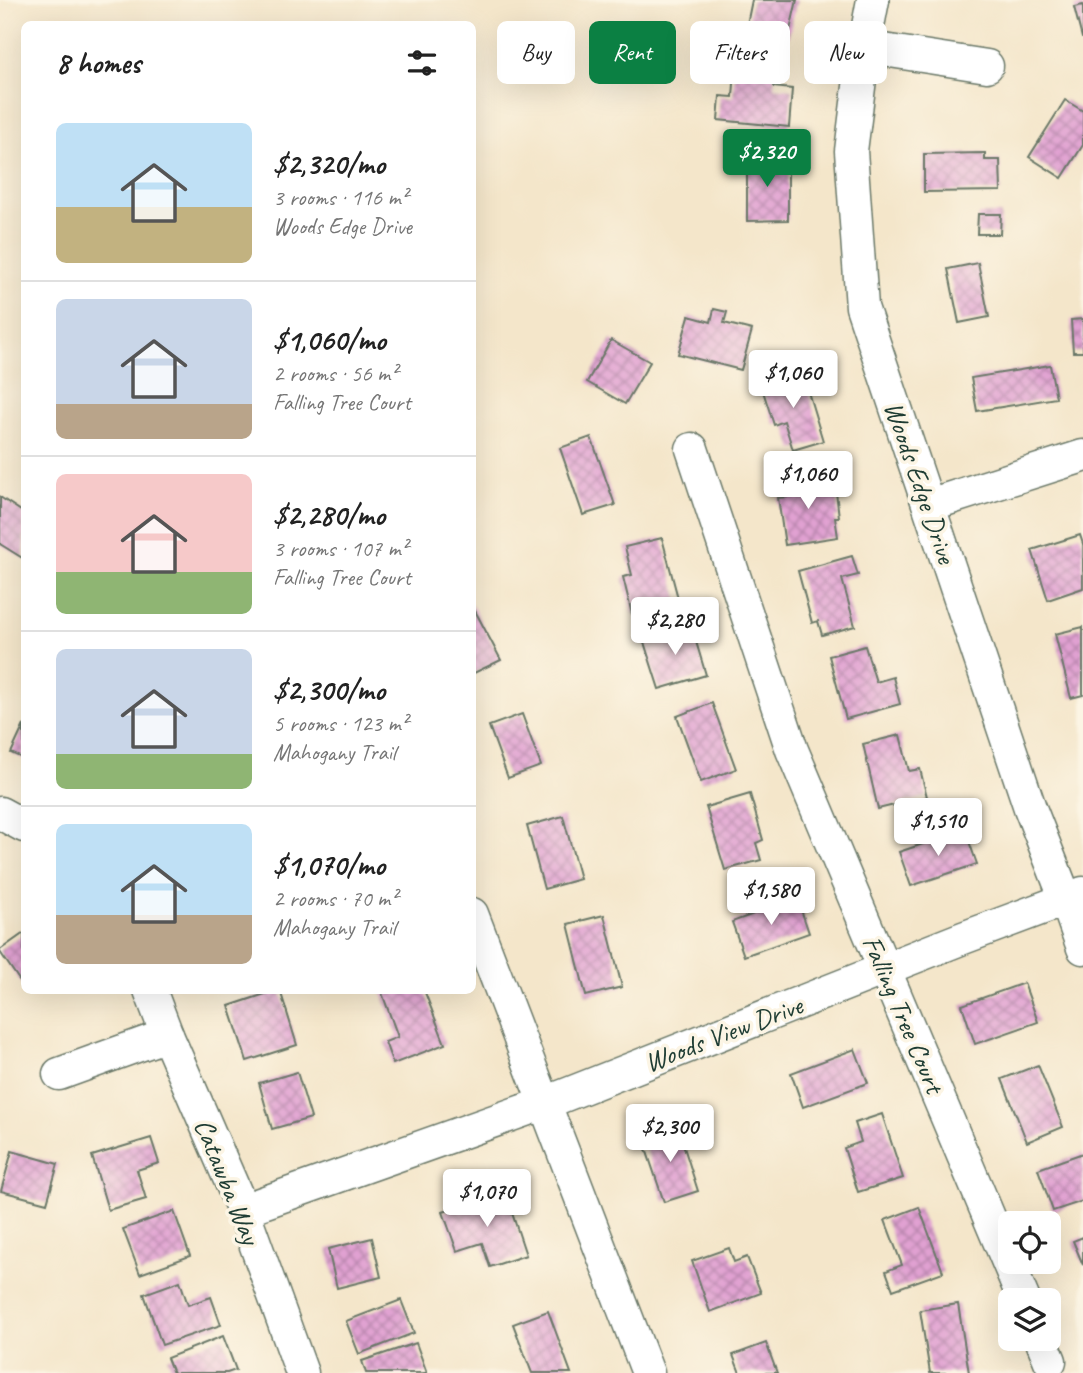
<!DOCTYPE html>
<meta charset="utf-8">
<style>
body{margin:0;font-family:Caveat,sans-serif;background:#f2f2f2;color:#222;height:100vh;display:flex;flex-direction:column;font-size:26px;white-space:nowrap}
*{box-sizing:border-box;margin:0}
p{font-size:23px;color:#767676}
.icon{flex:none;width:38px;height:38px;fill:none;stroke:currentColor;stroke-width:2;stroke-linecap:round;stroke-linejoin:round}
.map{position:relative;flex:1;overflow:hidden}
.side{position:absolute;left:21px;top:21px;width:455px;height:973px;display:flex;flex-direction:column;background:#fff;border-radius:10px;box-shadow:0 7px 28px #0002}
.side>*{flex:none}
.top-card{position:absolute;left:497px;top:21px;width:480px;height:63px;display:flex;gap:14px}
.buttons{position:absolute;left:998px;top:1211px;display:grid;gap:14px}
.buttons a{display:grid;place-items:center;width:63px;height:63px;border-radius:10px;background:#fff;box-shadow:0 7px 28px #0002;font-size:35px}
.price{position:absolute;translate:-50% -60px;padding:0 16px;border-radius:7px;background:#fff;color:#222;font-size:23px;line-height:46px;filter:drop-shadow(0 2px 4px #0008)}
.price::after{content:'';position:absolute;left:50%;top:42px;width:21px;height:16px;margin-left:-10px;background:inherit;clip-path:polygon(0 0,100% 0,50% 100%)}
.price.on{background:#0b8043;color:#fff}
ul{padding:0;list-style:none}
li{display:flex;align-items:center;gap:21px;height:175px;padding:0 35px}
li+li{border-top:2px solid #e0e0e0}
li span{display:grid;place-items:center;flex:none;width:196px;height:140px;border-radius:10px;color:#555}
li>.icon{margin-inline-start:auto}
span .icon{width:84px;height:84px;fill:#fffc;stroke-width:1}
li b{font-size:30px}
h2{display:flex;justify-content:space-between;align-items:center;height:84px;padding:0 35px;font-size:30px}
.tag{padding:0 24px;border-radius:10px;background:#fff;box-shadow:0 7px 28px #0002;font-size:24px;line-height:63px}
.tag.on{background:#0b8043;color:#fff}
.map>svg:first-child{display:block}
.building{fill:url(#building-cross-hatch)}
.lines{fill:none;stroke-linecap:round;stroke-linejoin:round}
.minor-casing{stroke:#6a7868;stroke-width:35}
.minor{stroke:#fff;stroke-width:32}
.labels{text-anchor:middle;stroke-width:7;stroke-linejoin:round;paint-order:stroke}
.street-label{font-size:28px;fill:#1f3d34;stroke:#fcf5e5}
</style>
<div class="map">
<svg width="1083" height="1373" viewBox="0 0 1083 1373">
<defs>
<pattern id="building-cross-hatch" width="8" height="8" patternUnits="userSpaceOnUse" patternTransform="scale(1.75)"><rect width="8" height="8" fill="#e1a1d2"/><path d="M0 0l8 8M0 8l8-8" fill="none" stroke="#b684ab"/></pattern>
</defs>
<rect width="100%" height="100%" fill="#fcf5e5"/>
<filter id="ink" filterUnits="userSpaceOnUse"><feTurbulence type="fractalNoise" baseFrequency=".0143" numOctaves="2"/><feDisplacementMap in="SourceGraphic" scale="14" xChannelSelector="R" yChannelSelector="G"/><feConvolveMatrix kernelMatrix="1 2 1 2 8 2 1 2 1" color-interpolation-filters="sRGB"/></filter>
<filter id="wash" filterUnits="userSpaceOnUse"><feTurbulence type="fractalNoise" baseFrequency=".00686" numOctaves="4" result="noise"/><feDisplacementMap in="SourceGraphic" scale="28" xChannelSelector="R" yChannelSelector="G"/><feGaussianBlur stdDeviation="1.57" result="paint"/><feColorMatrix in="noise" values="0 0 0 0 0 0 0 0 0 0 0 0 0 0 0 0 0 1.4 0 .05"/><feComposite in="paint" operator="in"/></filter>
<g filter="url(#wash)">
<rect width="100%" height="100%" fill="#f4e6ca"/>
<g id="blocks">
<g class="building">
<polygon points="752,0 797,0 788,39 746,29"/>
<polygon points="1083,5 1083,38 1082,38 1074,7"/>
<polygon points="735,70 775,73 774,87 792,89 789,127 718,120 720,96 733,97"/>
<polygon points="1065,100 1083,111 1083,145 1062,178 1029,157"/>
<polygon points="985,153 985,160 1000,160 1001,191 924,192 924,154"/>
<polygon points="747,154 778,154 778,169 788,169 788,220 747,221"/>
<polygon points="978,214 1001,214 1000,234 977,234"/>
<polygon points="978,263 989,317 959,323 948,269"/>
<polygon points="714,309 727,312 724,323 752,330 741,370 678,354 689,316 711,322"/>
<polygon points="1083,319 1083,352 1073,352 1071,320"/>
<polygon points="611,340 650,362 625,404 587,382"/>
<polygon points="1050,365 1056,398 977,411 971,378"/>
<polygon points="802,372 823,441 793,450 784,421 774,425 761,385"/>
<polygon points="591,437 615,505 583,515 560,448"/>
<polygon points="815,474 817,487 835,484 839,517 835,517 838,537 785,545 778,498 787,497 784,478"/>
<polygon points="0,497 24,513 24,559 0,544"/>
<polygon points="1080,535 1083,544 1083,588 1048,600 1032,550"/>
<polygon points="662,538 679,602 632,614 623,577 632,575 625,547"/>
<polygon points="852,556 858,575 842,579 855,626 822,635 818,621 812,623 798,571"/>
<polygon points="472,605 501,660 472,674"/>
<polygon points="691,625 706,675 659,689 643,639"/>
<polygon points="1083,627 1083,695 1071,698 1055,634"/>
<polygon points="865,646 876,682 893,677 900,704 846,719 829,656"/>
<polygon points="712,703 736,769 701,782 677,716"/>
<polygon points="522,714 541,766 508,778 489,726"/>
<polygon points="24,725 24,759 11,753"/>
<polygon points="900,735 909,771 920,769 927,797 878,809 863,744"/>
<polygon points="750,794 763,840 756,843 761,860 725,870 706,807"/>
<polygon points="563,816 580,879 544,889 527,826"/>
<polygon points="965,830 977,864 911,886 899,852"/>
<polygon points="797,898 809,933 744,956 732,922"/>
<polygon points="604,915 622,987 586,996 568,924"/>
<polygon points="24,933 24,987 0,952 0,950"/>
<polygon points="1024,983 1038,1022 975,1044 962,1005"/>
<polygon points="277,990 280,990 297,1045 247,1061 229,1006"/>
<polygon points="389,990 424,990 445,1044 393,1064 385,1042 398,1037 382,993"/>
<polygon points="855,1049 868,1083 803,1107 791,1073"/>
<polygon points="1038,1065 1063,1127 1027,1142 1002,1079"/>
<polygon points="297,1072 311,1118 272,1129 259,1083"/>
<polygon points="882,1114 903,1178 858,1192 844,1148 861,1142 855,1123"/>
<polygon points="677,1125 698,1191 664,1202 642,1137"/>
<polygon points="151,1138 159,1163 137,1170 146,1199 108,1210 92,1156"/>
<polygon points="12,1151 58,1164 47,1203 1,1191"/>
<polygon points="1083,1153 1083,1201 1053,1211 1038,1169"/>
<polygon points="505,1192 526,1255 490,1267 482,1243 457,1251 443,1212"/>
<polygon points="919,1207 943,1272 893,1290 886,1271 902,1265 885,1220"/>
<polygon points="174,1211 190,1256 140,1274 123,1229"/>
<polygon points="1083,1237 1083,1265 1073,1241"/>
<polygon points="372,1238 381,1277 337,1288 328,1249"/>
<polygon points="729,1248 734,1262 747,1257 761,1293 710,1312 692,1261"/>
<polygon points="180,1281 188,1305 211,1297 221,1325 162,1345 144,1294"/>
<polygon points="401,1300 414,1333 359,1354 346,1321"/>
<polygon points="958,1304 969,1373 930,1373 920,1310"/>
<polygon points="548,1311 571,1373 532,1373 513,1324"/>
<polygon points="223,1336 236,1370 227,1373 173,1373 167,1358"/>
<polygon points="416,1343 427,1373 366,1373 362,1361"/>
<polygon points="766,1343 777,1373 740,1373 733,1355"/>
</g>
</g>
</g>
<g filter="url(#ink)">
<use href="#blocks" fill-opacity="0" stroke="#6a7868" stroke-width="2"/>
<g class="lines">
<defs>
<g id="minor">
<polyline points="873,0 864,47 851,151 862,307 1030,808 1066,900 1083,948"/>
<polyline points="864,47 987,66"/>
<polyline points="692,449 792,750 1024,1300"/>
<polyline points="929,505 1083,456"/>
<polyline points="0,813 24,826"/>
<polyline points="472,914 648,1373"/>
<polyline points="150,990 167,1035 243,1210 302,1373"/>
<polyline points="59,1074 167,1035"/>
<polyline points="243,1210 545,1103 963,938 1083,893"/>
<polyline points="1041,1339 1050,1361"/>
</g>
</defs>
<use href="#minor" class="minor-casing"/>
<use href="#minor" class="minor"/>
</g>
</g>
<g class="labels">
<g class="street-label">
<text transform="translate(921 482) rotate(71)" y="10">Woods Edge Drive</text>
<text transform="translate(904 1014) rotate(67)" y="10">Falling Tree Court</text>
<text transform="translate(723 1033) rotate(-21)" y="10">Woods View Drive</text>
<text transform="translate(228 1181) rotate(68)" y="10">Catawba Way</text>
</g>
</g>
</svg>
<div class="buttons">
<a><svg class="icon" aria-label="locate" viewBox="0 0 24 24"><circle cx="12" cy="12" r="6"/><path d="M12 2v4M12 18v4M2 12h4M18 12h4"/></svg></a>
<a><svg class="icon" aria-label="layers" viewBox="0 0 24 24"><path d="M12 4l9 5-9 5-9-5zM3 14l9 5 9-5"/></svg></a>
</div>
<b class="price on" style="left:767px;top:189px">$2,320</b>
<b class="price" style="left:793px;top:410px">$1,060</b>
<b class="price" style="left:808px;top:511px">$1,060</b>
<b class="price" style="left:675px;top:657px">$2,280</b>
<b class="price" style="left:938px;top:858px">$1,510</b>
<b class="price" style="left:771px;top:927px">$1,580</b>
<b class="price" style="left:670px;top:1164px">$2,300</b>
<b class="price" style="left:487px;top:1229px">$1,070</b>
<div class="top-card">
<a class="tag">Buy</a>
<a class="tag on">Rent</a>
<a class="tag">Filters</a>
<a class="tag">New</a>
</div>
<section class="side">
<h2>8 homes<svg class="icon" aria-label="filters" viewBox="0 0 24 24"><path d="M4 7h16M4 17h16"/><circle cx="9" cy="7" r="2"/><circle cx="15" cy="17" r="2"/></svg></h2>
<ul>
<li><span style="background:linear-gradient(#bfe0f5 60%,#c2b280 0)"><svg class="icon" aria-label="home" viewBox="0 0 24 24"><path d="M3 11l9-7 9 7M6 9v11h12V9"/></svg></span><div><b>$2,320/mo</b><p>3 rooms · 116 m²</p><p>Woods Edge Drive</p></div></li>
<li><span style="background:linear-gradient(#c9d6e8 75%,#b9a48a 0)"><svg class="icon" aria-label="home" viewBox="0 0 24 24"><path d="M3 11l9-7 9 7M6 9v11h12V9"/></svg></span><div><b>$1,060/mo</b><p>2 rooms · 56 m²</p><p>Falling Tree Court</p></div></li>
<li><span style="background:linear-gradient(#f6c9c9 70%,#8fb573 0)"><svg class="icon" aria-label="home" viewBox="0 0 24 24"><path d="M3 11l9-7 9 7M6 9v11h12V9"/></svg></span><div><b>$2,280/mo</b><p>3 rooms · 107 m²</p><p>Falling Tree Court</p></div></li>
<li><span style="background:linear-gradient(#c9d6e8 75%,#8fb573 0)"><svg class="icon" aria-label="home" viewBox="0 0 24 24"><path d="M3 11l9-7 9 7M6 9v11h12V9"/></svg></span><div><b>$2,300/mo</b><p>5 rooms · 123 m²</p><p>Mahogany Trail</p></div></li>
<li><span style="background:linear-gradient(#bfe0f5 65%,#b9a48a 0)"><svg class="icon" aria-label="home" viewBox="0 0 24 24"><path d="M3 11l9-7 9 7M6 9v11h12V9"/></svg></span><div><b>$1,070/mo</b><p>2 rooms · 70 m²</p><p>Mahogany Trail</p></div></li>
</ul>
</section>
</div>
